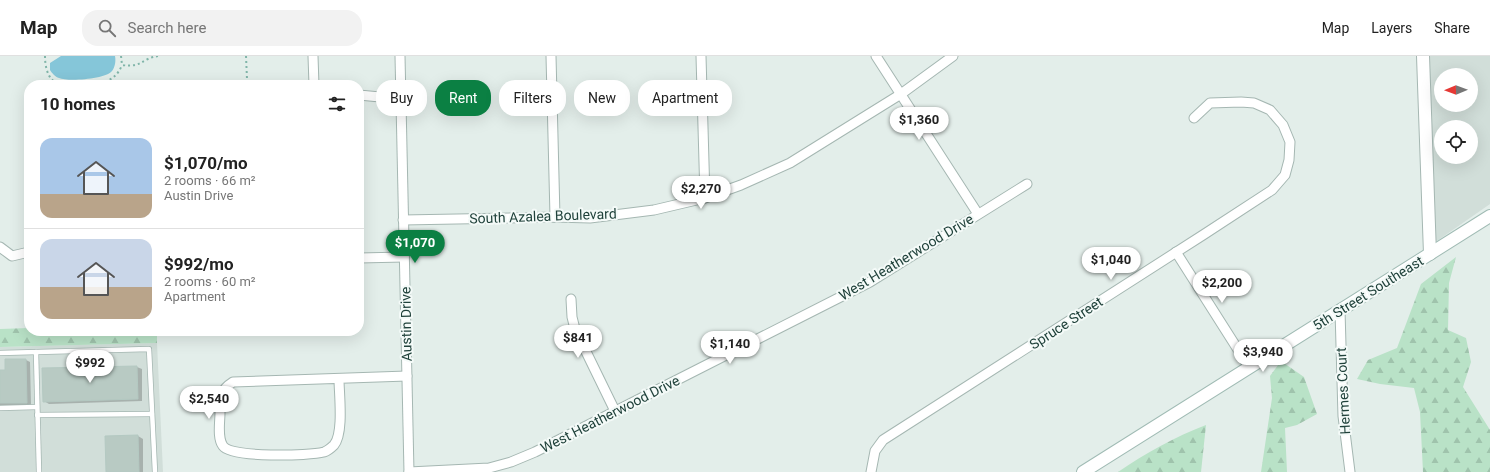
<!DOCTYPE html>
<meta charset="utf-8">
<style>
body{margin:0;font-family:Roboto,sans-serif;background:#f2f2f2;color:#222;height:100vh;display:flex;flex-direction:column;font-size:15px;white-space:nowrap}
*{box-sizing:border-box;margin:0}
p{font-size:13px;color:#767676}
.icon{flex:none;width:22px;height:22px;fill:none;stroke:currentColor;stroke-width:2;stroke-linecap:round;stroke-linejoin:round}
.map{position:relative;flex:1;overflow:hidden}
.details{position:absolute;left:24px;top:24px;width:340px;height:256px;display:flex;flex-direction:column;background:#fff;border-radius:16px;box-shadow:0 4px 16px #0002}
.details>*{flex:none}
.banner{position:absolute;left:376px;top:24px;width:380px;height:36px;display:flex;gap:8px}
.needle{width:26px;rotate:269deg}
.buttons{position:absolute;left:1434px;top:12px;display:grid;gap:8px}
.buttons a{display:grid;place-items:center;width:44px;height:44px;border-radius:50%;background:#fff;box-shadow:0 4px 16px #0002;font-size:20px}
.price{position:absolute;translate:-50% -34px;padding:0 9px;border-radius:14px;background:#fff;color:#222;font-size:13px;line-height:26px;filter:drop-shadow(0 1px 2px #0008)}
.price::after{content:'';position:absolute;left:50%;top:24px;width:12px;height:9px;margin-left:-6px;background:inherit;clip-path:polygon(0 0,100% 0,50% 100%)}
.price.selected{background:#0b8043;color:#fff}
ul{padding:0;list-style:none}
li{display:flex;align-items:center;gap:12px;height:100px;padding:0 16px}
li+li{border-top:1px solid #e0e0e0}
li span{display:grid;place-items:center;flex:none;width:112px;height:80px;border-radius:12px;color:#555}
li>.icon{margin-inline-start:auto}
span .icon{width:48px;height:48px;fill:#fffc;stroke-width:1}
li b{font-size:17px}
h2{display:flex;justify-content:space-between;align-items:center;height:48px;padding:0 16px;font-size:17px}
.pill{padding:0 14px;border-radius:16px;background:#fff;box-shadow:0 4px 16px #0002;font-size:14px;line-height:36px}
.pill.selected{background:#0b8043;color:#fff}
header{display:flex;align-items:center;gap:24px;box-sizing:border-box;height:56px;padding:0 20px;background:#fff;border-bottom:1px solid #e0e0e0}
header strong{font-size:19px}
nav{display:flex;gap:22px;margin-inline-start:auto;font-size:14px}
.search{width:280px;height:36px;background:#f2f2f2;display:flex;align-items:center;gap:10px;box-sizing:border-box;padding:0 14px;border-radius:16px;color:#767676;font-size:15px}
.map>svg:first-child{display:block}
.built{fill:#d1ded9;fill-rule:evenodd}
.forest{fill:url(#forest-firs)}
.water{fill:#85c6d9}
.shadow{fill:#0003}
.building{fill:#b8cac3;stroke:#b4c9c2}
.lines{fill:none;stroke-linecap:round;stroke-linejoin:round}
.service-casing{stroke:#a5b7b2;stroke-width:6}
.minor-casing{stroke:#a5b7b2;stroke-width:11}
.tertiary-casing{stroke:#a5b7b2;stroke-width:14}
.secondary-casing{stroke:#a0bbb4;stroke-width:14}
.path{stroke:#80b5a9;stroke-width:2;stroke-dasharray:2 3;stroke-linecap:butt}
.service{stroke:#fff;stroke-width:4.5}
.minor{stroke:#fff;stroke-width:9}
.tertiary{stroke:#fff;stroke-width:12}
.secondary{stroke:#fff;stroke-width:12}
.labels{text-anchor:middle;stroke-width:4;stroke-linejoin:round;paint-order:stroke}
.street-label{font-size:14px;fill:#20423b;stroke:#f4faf8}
</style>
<header>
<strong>Map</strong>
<div class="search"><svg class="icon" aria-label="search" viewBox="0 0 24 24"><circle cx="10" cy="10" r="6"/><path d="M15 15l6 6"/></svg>Search here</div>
<nav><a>Map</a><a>Layers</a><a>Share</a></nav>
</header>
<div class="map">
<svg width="1490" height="416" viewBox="0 0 1490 416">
<defs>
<pattern id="forest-firs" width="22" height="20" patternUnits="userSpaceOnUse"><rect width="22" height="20" fill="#b9e2c7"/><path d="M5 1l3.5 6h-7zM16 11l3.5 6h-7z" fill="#9fc3ac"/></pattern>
</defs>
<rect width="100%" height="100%" fill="#e3eeea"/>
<g class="built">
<path d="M 1429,0 L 1490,0 L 1490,148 L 1434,187 ZM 1441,19 L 1471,19 L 1471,49 L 1441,49 ZM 1441,71 L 1471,71 L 1471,101 L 1441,101 Z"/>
<polygon points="157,287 163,416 0,416 0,291"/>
</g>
<g class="forest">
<polygon points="1456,201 1449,227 1448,274 1466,282 1471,306 1463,331 1490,374 1490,416 1423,416 1420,356 1414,332 1380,328 1357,323 1368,304 1397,292 1421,228"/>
<polygon points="29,272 29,275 157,275 157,287 0,291 0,273"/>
<polygon points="1281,305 1304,321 1317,358 1297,369 1285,372 1287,416 1261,416 1272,342 1270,320"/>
<path d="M 1206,369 L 1201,416 L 1118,416 C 1146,397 1174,381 1206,369 Z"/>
</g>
<path class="water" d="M 61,0 L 115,0 C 116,5 115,11 112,15 C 106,23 68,26 59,22 C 55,21 52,17 50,14 L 50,7 Z"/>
<g class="shadow">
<polygon points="26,304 30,306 31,349 0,349 0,315 6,315"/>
<polygon points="137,311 142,313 142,345 49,348 44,345"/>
<polygon points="138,380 143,383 143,416 107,416 106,381"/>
</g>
<g class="building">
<polygon points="5,303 26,303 27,347 0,347 0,314 5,314"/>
<polygon points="137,310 138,343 43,346 42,312"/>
<polygon points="138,379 139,416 106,416 105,380"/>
</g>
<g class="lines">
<defs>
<g id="service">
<polyline points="36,296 39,416"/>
<polyline points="0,297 149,293 155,416"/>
<polyline points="0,352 37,351"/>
<polyline points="37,359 152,358"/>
</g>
<g id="minor">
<polyline points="313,0 314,29"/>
<polyline points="400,0 409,416"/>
<polyline points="551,0 555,161"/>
<polyline points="701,0 705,142"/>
<polyline points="876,0 978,158"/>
<polyline points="359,39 401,43"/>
<polyline points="403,164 555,161 590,162 654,154 705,142 741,129 790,107 901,38 953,0"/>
<polyline points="0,191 12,200 29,196"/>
<polyline points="1176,196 1249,311"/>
<polyline points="359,202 404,201"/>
<polyline points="571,243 572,261 575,273 615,355"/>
<polyline points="1340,254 1343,360 1350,416"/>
<path d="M 339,323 C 339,338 344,377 334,389 C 332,391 327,395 324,396 C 309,400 231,402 223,390 C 217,382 220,366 220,357 C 220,342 219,335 233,326 L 407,320"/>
<polyline points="409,416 489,412 511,406 535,396 870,226 1027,128"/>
<polyline points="871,416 875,395 883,384 1203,179 1272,134 1285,119 1289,104 1290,86 1283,69 1270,54 1254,47 1241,46 1210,47 1194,62"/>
</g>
<polyline id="tertiary" points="1423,0 1430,198"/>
<polyline id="secondary" points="1083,416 1490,160"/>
</defs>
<use href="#service" class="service-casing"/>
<use href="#minor" class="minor-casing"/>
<use href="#tertiary" class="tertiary-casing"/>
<use href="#secondary" class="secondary-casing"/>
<g class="path">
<path d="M 45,0 C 45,13 49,29 65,29 C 70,29 74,27 78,28 C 96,28 114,29 122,9"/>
<path d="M 121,0 L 122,9 C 143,12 141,2 159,0"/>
<polyline points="246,0 247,23 249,29"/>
</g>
<use href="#service" class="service"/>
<use href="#minor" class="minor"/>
<use href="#tertiary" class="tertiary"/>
<use href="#secondary" class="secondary"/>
</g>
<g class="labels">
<g class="street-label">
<text transform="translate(543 160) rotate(-2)" y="5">South Azalea Boulevard</text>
<text transform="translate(906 201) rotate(-31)" y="5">West Heatherwood Drive</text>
<text transform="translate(1368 237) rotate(-32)" y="5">5th Street Southeast</text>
<text transform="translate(1066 267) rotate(-33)" y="5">Spruce Street</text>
<text transform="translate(406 268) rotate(-91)" y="5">Austin Drive</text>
<text transform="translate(1343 335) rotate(-93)" y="5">Hermes Court</text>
<text transform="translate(610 358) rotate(-27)" y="5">West Heatherwood Drive</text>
</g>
</g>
</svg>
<div class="buttons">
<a><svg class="needle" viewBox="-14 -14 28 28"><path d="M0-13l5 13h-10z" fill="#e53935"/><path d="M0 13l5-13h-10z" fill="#767676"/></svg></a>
<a><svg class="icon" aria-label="locate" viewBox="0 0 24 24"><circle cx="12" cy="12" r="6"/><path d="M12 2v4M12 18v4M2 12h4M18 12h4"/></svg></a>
</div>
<b class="price" style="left:919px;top:85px">$1,360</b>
<b class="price" style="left:701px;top:154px">$2,270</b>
<b class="price selected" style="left:415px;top:208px">$1,070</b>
<b class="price" style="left:1111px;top:225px">$1,040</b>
<b class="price" style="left:1222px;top:248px">$2,200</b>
<b class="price" style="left:578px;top:303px">$841</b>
<b class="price" style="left:730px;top:309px">$1,140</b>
<b class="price" style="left:1263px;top:317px">$3,940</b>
<b class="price" style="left:90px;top:328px">$992</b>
<b class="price" style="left:209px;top:364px">$2,540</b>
<div class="banner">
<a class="pill">Buy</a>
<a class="pill selected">Rent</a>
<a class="pill">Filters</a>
<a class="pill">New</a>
<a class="pill">Apartment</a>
</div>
<section class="details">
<h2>10 homes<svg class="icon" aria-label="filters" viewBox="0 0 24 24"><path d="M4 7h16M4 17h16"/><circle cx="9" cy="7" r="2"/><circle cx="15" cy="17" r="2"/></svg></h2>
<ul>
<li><span style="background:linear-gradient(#a9c7e8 70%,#b9a48a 0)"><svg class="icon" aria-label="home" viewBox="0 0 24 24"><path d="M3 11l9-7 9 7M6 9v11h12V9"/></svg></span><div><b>$1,070/mo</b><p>2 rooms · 66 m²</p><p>Austin Drive</p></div></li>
<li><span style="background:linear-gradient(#c9d6e8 60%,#b9a48a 0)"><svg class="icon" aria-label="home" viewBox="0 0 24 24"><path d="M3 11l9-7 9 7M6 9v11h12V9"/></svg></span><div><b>$992/mo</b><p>2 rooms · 60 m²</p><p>Apartment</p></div></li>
</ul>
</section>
</div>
